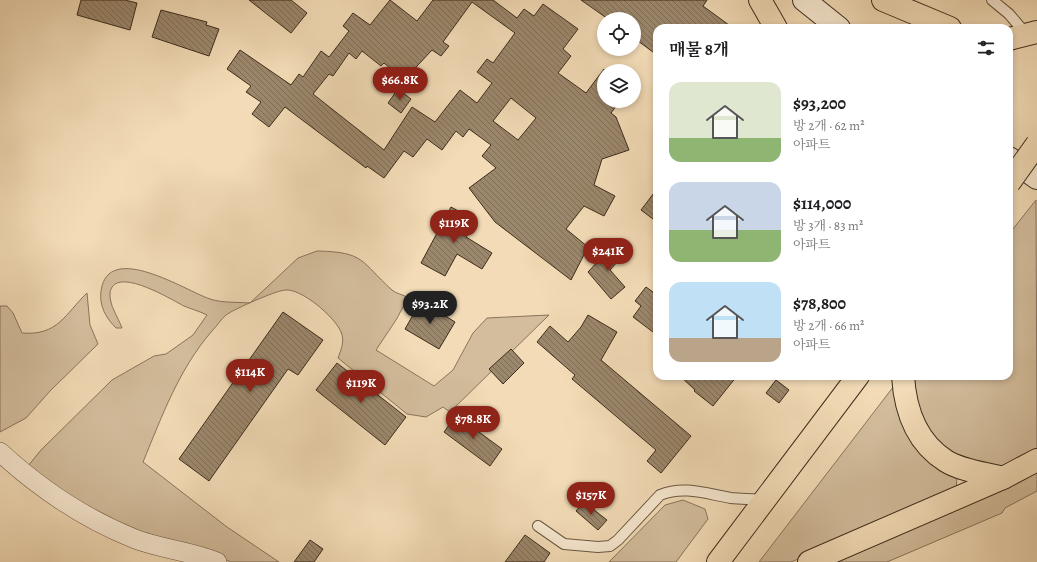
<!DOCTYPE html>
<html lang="ko">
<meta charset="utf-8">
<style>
body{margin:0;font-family:Alegreya,"Noto Serif KR",serif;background:#f2f2f2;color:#202124;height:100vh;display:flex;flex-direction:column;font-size:15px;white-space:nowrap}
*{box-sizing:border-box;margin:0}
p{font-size:13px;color:#757577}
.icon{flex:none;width:22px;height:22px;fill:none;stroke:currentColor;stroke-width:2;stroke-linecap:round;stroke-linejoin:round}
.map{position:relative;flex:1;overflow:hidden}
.panel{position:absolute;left:653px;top:24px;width:360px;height:356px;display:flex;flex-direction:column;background:#fff;border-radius:12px;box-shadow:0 2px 6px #0003}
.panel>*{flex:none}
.controls{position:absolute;left:597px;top:12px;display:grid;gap:8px}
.controls a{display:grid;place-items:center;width:44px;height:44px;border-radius:50%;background:#fff;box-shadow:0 2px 6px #0003;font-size:20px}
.price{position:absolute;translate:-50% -34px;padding:0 9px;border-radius:14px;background:#8f2418;color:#fff;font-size:13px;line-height:26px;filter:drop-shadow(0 1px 2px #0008)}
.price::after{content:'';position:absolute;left:50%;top:24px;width:12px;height:9px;margin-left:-6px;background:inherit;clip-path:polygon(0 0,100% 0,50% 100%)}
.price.selected{background:#222;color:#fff}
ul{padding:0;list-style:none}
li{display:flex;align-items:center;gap:12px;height:100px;padding:0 16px}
li span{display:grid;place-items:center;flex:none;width:112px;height:80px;border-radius:12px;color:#555}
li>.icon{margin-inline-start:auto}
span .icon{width:48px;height:48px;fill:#fffc;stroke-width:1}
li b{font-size:17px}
h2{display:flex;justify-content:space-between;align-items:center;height:48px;padding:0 16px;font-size:17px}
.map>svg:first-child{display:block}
.green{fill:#d3bd9c;stroke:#88755c}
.building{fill:url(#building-back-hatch);stroke:#3d2d1b;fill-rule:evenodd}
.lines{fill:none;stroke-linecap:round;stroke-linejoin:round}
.service-casing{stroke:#6a5842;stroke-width:12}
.minor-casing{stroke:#6a5842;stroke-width:20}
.secondary-casing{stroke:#3d2d1b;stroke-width:24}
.trunk-casing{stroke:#3d2d1b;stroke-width:24}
.service{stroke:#f7e8d0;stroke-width:10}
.minor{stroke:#f7e8d0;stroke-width:19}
.secondary{stroke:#f7e8d0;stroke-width:22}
.trunk{stroke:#f2dbb6;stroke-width:22}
.trunk-bridge-casing{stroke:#3d2d1b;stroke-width:24;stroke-linecap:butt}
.trunk-bridge{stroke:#f2dbb6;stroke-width:22}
</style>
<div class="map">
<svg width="1037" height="562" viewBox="0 0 1037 562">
<defs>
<pattern id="building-back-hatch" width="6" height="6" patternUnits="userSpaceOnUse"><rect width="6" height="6" fill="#9b876c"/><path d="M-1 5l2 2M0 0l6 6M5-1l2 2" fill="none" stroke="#806f58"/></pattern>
</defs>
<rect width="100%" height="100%" fill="#f2dbb6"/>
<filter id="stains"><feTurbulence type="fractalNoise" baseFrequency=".005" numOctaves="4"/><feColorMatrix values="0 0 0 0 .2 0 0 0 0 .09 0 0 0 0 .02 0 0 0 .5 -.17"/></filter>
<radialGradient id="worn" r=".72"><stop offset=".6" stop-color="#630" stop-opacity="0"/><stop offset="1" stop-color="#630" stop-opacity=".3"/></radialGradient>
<g class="green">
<polygon points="1036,200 1037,453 1006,465 989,467 971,465 940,444 927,428 917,411 912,376 1009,376 1009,234"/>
<path d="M 317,251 C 365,252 360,261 392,290 C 396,294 403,294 408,298 L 396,320 L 376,350 L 434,386 L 453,370 L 473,333 L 487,318 L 549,315 L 450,412 L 443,407 L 426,417 L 407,414 L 338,358 C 341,350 345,341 341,332 C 335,317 301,288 285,290 C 275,291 234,309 226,315 C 221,319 217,326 212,331 C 179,369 162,416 143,462 L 227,527 L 279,562 L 231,562 L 201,549 L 177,544 L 123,526 L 47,484 L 28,466 L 41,450 L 112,380 L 154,356 L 166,354 L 193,335 L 207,315 C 199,311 191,309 184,306 C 172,300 114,264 110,293 C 109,305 118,317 122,328 L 116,328 C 106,318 99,306 101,291 C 108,240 186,291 210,299 C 222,303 237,302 250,303 L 298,258 Z"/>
<path d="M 87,293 L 90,325 L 98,344 L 50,391 L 26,418 L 0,432 L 0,306 L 7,306 L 13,313 L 22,333 C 58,336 65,314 87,293 Z"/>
<polygon points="897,382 957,476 956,492 791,562 759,562"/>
<polygon points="1037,473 1037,491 1005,508 1002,513 887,562 828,562"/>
<polygon points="683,500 705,509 708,519 676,562 609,562 665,505"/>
</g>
<g class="building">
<polygon points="81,0 125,0 137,3 130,30 77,15"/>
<polygon points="249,0 291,0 307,13 291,33"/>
<path d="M 390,0 L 417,21 L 433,0 L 493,0 L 517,18 L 524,9 L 534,16 L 543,4 L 578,29 L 563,49 L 571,56 L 558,73 L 586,93 L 604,69 L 604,101 L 620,101 L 611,113 L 616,117 L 629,150 L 602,159 L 594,185 L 615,196 L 604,216 L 584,206 L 566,229 L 588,247 L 571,280 L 495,222 L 469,188 L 496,168 L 482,156 L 491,145 L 469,129 L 463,137 L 456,131 L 442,150 L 427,139 L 413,157 L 404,151 L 384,178 L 367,166 L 366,168 L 285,107 L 269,127 L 252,114 L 261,102 L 246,92 L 251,86 L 227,69 L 240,50 L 291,85 L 299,74 L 303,77 L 321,51 L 329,57 L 349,31 L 343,26 L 353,13 L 370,25 ZM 472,2 L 515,33 L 493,63 L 487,59 L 477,72 L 492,83 L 477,103 L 460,90 L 435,122 L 412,107 L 384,150 L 313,94 L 329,74 L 333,76 L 349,53 L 356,59 L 362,51 L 381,66 L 384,63 L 404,80 L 432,50 L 441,56 L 449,46 L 443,42 ZM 511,98 L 536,118 L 518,140 L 493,121 Z"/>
<polygon points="581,0 707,0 703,6 733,28 657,28 657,55 634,38 634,19 608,19"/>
<polygon points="161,10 207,22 206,25 219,29 209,56 152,37"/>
<polygon points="398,89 411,99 401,113 388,103"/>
<polygon points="657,189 657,222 641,210"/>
<polygon points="451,207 475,220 466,237 492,253 482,269 457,254 445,276 421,263"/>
<polygon points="614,244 625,253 610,270 625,287 611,299 588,272"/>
<polygon points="646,287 657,295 657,335 633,317 641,306 635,301"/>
<polygon points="421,301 455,322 439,349 405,329"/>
<polygon points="283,312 323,340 298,375 288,369 209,481 179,459"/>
<polygon points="588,315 617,332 601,360 691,436 661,473 647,461 656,450 572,379 575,375 537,342 550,326 568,342 581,327"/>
<polygon points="511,349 524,363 503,384 489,369"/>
<polygon points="337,363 406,417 385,445 316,390"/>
<polygon points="680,376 737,376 713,406 694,391 695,390"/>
<polygon points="776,380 789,390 779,403 766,393"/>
<polygon points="456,415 502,449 490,466 444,432"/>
<polygon points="584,502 607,520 598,530 576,511"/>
<polygon points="525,535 550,553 544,562 505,562"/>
<polygon points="310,540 323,549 314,562 294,562"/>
</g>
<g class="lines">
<defs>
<g id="service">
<polyline points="992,0 1009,14 1027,35"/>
<path d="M 538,526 L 564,544 L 598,547 L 610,546 L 618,540 L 660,495 C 684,485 707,494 731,498 C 742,499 753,499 763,500"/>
</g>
<path id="minor" d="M 0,452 C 39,488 85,519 135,539 C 161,549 190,551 217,562"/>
<g id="secondary">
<polyline points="804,0 839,28"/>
<polyline points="1009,158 1037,178"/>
</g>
<g id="trunk">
<polyline points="760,0 776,28"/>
<polyline points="883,0 950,28"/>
<polyline points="1009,39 1037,32"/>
<polyline points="1003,478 1037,460"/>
<polyline points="718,562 858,376"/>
<path d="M 809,562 L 1003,478 C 985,473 962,471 946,461 C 916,442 905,409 903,376"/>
</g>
</defs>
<use href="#service" class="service-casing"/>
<use href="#minor" class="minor-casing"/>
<use href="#secondary" class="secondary-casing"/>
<use href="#trunk" class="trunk-casing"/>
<use href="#service" class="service"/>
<use href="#minor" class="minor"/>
<use href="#secondary" class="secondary"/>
<use href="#trunk" class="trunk"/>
<defs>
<polyline id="trunk-bridge" points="1009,183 1037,144"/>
</defs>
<use href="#trunk-bridge" class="trunk-bridge-casing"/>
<use href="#trunk-bridge" class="trunk-bridge"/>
</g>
<rect width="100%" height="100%" filter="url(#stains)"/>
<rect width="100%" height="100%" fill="url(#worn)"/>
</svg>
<div class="controls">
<a><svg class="icon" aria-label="locate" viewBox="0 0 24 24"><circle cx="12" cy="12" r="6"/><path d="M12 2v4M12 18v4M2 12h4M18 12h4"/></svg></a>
<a><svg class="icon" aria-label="layers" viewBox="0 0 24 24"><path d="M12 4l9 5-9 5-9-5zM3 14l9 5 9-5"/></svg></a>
</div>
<b class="price" style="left:400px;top:101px">$66.8K</b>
<b class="price" style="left:454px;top:244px">$119K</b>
<b class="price" style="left:608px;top:272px">$241K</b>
<b class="price selected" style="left:430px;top:325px">$93.2K</b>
<b class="price" style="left:250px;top:393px">$114K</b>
<b class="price" style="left:361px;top:404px">$119K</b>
<b class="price" style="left:473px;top:440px">$78.8K</b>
<b class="price" style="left:591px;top:516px">$157K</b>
<section class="panel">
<h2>매물 8개<svg class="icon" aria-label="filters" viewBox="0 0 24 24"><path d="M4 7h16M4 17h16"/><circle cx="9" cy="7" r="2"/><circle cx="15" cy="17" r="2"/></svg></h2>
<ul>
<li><span style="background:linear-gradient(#dfe7d0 70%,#8fb573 0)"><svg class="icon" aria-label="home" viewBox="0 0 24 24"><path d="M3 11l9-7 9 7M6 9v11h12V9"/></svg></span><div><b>$93,200</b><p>방 2개 · 62 m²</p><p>아파트</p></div></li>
<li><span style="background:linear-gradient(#c9d6e8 60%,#8fb573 0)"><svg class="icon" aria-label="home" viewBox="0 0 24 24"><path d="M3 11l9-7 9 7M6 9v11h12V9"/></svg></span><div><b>$114,000</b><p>방 3개 · 83 m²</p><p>아파트</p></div></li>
<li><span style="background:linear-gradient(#bfe0f5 70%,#b9a48a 0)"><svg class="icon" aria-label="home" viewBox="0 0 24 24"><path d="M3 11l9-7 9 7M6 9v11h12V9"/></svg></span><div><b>$78,800</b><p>방 2개 · 66 m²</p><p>아파트</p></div></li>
</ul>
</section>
</div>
